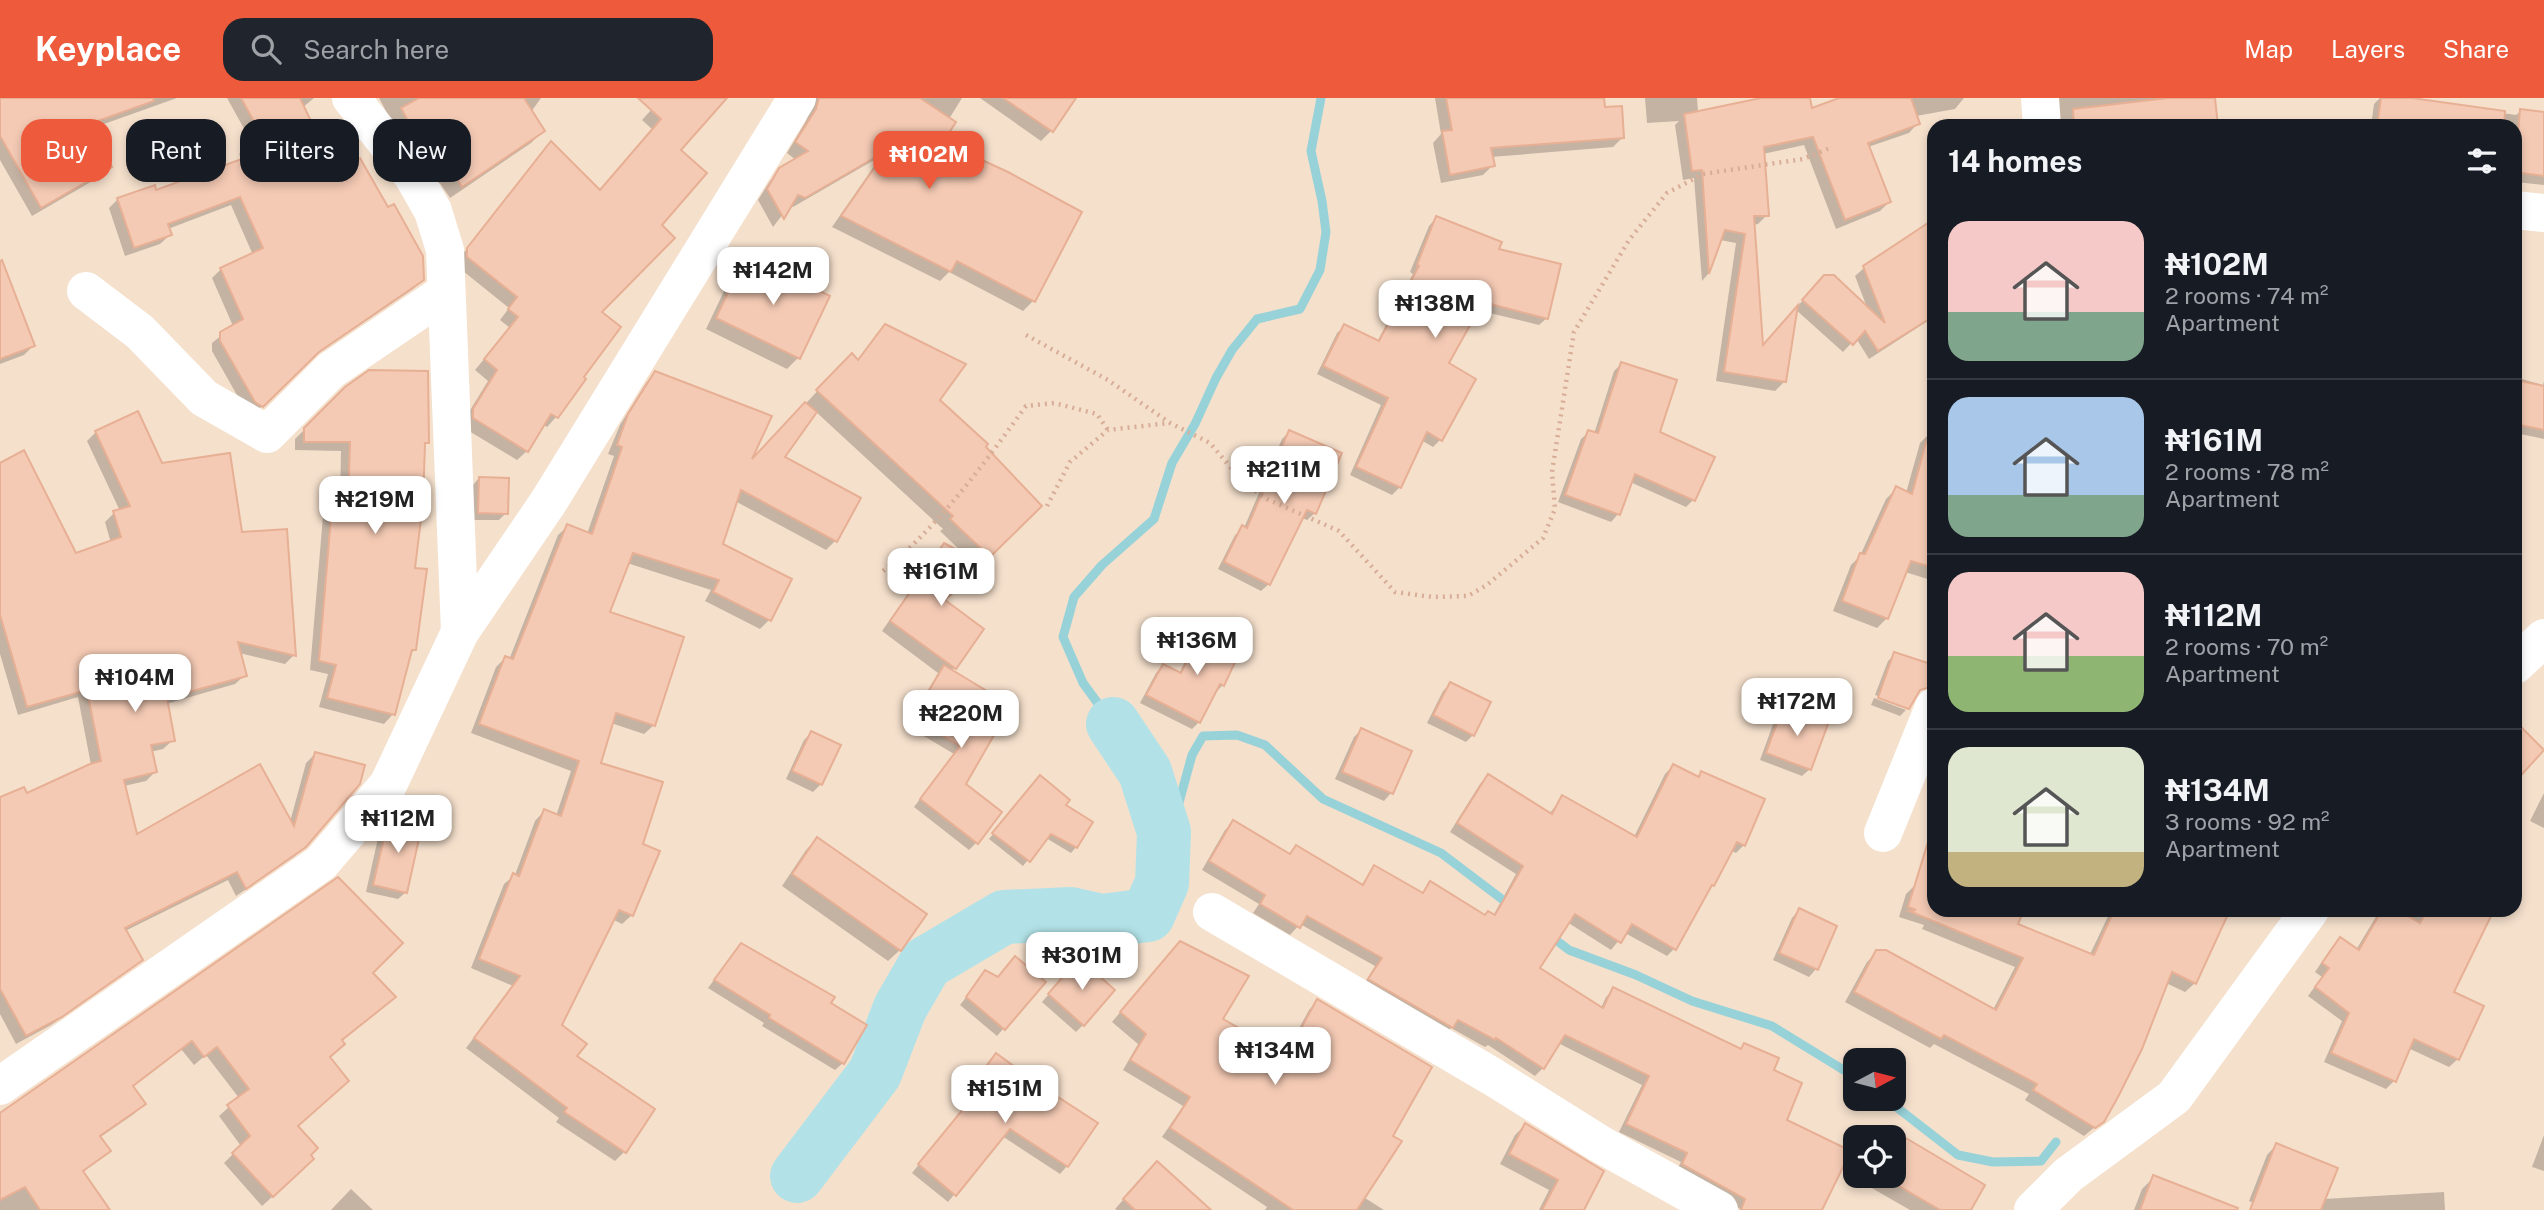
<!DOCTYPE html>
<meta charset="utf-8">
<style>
body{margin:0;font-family:"Public Sans",sans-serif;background:#20242c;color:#f1f3f6;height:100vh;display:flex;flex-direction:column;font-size:26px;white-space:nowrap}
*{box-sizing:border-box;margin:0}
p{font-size:23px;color:#9ea1a6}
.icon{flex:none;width:38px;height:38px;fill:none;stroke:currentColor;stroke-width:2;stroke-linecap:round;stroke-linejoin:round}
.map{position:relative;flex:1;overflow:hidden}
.sheet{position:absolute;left:1927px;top:21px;width:595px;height:798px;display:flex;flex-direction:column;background:#171b24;border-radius:21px;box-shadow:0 4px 10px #0003}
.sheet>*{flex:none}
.hud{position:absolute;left:21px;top:21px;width:665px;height:63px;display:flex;gap:14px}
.needle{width:46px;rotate:83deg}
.tools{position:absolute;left:1843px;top:950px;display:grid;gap:14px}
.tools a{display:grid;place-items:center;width:63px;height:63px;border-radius:14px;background:#171b24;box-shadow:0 4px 10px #0003;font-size:35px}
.price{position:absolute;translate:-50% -60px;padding:0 16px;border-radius:14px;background:#fff;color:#222;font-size:23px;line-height:46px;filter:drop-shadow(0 2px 4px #0008)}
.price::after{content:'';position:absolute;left:50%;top:42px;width:21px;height:16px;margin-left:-10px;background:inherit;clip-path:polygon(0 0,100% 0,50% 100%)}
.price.current{background:#ee5a3c;color:#fff}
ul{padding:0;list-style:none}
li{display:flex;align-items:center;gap:21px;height:175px;padding:0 21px}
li+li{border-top:2px solid #363941}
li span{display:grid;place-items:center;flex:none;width:196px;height:140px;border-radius:21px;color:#555}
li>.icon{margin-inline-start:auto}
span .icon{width:84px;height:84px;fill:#fffc;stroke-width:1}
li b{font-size:30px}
h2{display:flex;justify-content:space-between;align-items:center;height:84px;padding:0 21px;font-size:30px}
.pill{padding:0 24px;border-radius:21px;background:#171b24;box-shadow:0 4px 10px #0003;font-size:24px;line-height:63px}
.pill.current{background:#ee5a3c;color:#fff}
header{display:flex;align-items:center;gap:42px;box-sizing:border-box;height:98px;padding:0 35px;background:#ee5a3c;color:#fff}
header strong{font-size:33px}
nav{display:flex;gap:38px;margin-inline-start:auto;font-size:24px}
.search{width:490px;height:63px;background:#20242c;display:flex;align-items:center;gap:18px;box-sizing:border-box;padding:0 24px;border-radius:21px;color:#9ea1a6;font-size:26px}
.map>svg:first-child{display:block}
.residential{fill:#f5e0cc;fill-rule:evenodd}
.shadow{fill:#0003}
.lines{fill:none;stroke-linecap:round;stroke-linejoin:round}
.stream{stroke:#98d2d9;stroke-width:9}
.river{stroke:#b2e2e7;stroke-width:54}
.building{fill:#f4cab4;stroke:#e7af94;stroke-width:2}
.path{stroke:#d8ad98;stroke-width:4.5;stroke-dasharray:2 5;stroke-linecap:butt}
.minor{stroke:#fff;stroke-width:38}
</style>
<header>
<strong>Keyplace</strong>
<div class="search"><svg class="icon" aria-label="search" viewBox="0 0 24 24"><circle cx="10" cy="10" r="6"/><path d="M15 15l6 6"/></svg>Search here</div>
<nav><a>Map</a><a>Layers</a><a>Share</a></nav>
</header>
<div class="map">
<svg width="2544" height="1112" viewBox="0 0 2544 1112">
<rect width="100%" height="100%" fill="#fdefde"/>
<path class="residential" d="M 0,0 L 2544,0 L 2544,1112 L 0,1112 ZM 1934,28 L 2515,28 L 2515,812 L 1934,812 ZM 1855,962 L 1894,962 L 1894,1001 L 1855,1001 ZM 1855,1040 L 1894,1040 L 1894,1078 L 1855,1078 Z"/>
<g class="shadow">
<polygon points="0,0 177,0 90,31 110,69 101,78 32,118 0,62"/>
<polygon points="227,0 314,0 302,10 335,77 423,182 413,191 307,263 253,317 246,313 212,253 212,245 233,228 212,180 221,171 253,157 231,107 168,131 170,137 160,146 125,158 109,110 118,101 155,95 243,63 239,56 252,45"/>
<polygon points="379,0 541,0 531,14 543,33 531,45 450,100 440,85 428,92"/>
<polygon points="662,0 706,0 678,52 659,127 599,214 581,280 556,319 547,329 543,326 527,353 517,362 464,330 464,322 488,283 475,272 510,230 500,222 509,210 458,169 458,162 551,45 599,94 653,32 642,22"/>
<polygon points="805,0 962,0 949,21 941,45 1080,114 1033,203 1023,213 949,174 940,183 832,129 881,58 793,109 790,107 773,129 758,102 770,83 780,72 796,62 787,55 806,23 810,11"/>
<polygon points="980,0 1074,0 1051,33 1041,43"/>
<polygon points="1435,0 1603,0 1604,11 1623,39 1613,49 1491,59 1493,67 1483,77 1441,85 1433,45 1441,36"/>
<polygon points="1645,0 1697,0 1698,14 1770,0 1808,0 1811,12 1845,0 1964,0 1955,11 1916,18 1918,25 1909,35 1868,49 1889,104 1880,113 1836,131 1804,47 1763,56 1767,117 1758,126 1753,127 1762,250 1785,283 1775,293 1716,283 1736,145 1720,142 1709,175 1702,183 1694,80 1683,82 1675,27 1679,23 1647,25"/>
<polygon points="2056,0 2213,0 2216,28 2055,28"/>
<polygon points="2380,0 2400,0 2516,17 2521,13 2544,15 2544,87 2515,84 2515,28 2371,28 2374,6"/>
<polygon points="1436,120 1497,152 1547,220 1539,227 1477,212 1447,266 1440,342 1433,349 1421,342 1400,389 1392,397 1350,377 1381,307 1317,276 1337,235 1345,228 1377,244 1413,176 1410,174 1429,128"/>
<polygon points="1934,123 1934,219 1869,261 1856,240 1843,254 1795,211 1816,188 1868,212 1855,178 1864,170"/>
<polygon points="747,159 798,260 787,271 706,231 735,170"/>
<polygon points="0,169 33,248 24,257 0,266"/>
<polygon points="885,228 937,302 1040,408 943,502 982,532 951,574 966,624 975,629 993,605 964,687 976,745 969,752 914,709 954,656 907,628 938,575 882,533 935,457 944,447 965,457 940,433 943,431 815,313 782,359 858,400 835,443 826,452 735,403 721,447 769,522 760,531 705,503 711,492 627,465 607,515 654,627 644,636 611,625 598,666 641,747 632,817 622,826 612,821 559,927 575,959 652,1011 624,1054 615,1063 556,1024 559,1020 466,950 513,888 471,870 504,786 515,777 535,723 544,713 556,718 571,673 471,635 496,569 505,560 509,562 558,437 568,428 587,436 614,358 608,356 620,327 646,285 655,275 748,367 841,268 857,262"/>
<polygon points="1621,266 1693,402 1686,409 1630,384 1618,416 1611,424 1558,404 1581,341 1589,334 1594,336 1614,273"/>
<polygon points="2515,279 2543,287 2544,283 2544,341 2520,336 2522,327 2515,325"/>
<polygon points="346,290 427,344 423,349 413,471 415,551 409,558 393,616 384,626 319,609 328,576 310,572 323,418 332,409 340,409 341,353 295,352 295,341"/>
<polygon points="96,334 161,367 241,436 294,557 285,566 239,555 245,577 235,586 166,606 173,642 163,651 150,654 155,674 146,683 124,688 135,739 290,724 306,665 315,656 305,747 295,758 236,798 228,782 125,833 140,862 131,871 51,927 16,946 0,916 0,703 26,697 91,667 78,599 18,617 0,556 0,367 76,457 111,445 105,424 114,415 120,413 87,343"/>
<polygon points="1289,334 1315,415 1307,422 1302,420 1269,486 1261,493 1218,471 1235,437 1244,430 1282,341"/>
<polygon points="1930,335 1934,336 1934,483 1905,474 1887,520 1877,530 1833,513 1851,467 1860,458 1886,401 1896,391 1906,395 1920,345"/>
<polygon points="479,380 506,415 499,422 471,422 472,388"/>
<polygon points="1203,532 1223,587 1215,595 1199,624 1192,631 1140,605 1156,575 1163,568 1179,576 1196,540"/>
<polygon points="1895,556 1927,587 1915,597 1908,609 1875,597 1888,563"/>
<polygon points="1450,586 1473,637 1466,644 1427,625 1443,593"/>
<polygon points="1874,600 1906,612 1900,618 1871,607"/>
<polygon points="1783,611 1810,671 1802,678 1760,662 1776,618"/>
<polygon points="1361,632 1410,654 1391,695 1384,703 1335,681 1354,639"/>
<polygon points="811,635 821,686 813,694 786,681 804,642"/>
<polygon points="1934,660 1934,676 1928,674"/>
<polygon points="1673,668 1697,680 1702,675 1744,747 1736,755 1730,752 1713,787 1707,794 1675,850 1667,858 1625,835 1611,852 1567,824 1538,870 1601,910 1606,899 1614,891 1739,952 1744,947 1772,973 1784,1023 1820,1112 1743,1112 1738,1110 1675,1075 1681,1064 1619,1034 1642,987 1558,945 1543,970 1535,978 1488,947 1485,949 1451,930 1444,937 1362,889 1375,868 1300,826 1290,837 1253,815 1259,806 1202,772 1225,732 1233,724 1288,757 1296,749 1361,788 1374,769 1421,796 1431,785 1484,819 1493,818 1516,776 1450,734 1480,686 1488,678 1549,716 1563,699 1634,739 1665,676"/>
<polygon points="1035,684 1063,707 1076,749 1071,755 1046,740 1023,768 989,741"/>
<polygon points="2544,695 2544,730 2530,723"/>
<polygon points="390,721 406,794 398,801 366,794 380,731"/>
<polygon points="817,741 900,852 888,863 782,788 806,752"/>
<polygon points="1916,786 1934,812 1979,812 2060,845 2057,926 2111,812 2228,812 2195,885 2185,894 2166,885 2102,1023 2084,1038 2025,1002 2029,996 1934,946 1930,950 1845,904 1867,864 1877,854 1993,912 2015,869 1922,831 1924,827 1899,819 1906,796"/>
<polygon points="1799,812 1816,871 1809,879 1773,862 1792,820"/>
<polygon points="2380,812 2486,812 2452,895 2458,961 2449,969 2408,950 2394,983 2386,991 2324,964 2342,923 2308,898 2322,879 2315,874 2332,849 2340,841 2356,852"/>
<polygon points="1171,854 1220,922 1284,958 1309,912 1317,903 1391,1038 1399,1044 1365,1100 1384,1112 1265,1112 1267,1109 1162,1039 1183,1008 1123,972 1138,946 1112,924"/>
<polygon points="734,855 829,906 843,965 835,972 762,928 764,925 708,890"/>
<polygon points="1072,870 1083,927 1076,934 1042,904"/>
<polygon points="986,874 998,881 1043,884 997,938 960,907"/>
<polygon points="370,875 384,908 341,943 328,960 296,1029 309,1058 303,1071 262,1108 224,1065 241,1048 219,1018 239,1000 206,957 194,967 181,951 131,989 143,1006 134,1016 99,1040 108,1053 82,1075 108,1112 0,1112 0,1013 2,1016"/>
<polygon points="996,958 1067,1068 1060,1076 1002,1038 948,1104 912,1075 963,1012 957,1008"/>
<polygon points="1525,1027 1582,1112 1539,1112 1549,1092 1500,1066 1515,1037"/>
<polygon points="1889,1032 1969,1112 1910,1112 1856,1081 1857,1078 1894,1078 1894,1040 1881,1040"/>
<polygon points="2544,1037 2544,1073 2532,1069"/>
<polygon points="2276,1047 2324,1101 2444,1094 2445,1112 2270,1112 2249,1103 2267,1057"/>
<polygon points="1148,1074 1208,1112 1117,1112 1115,1111"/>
<polygon points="2154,1079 2237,1112 2134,1112 2142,1091"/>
<polygon points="351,1091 373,1112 331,1112"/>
</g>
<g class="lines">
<g class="stream">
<polyline points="1113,626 1083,585 1063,539 1074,499 1102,467 1154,421 1172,365 1195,326 1216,280 1232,252 1257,221 1300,211 1320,172 1326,134 1322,103 1311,53 1321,0"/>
<polyline points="1163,763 1192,657 1203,638 1237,637 1265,647 1323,701 1441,755 1511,808"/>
<polyline points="1548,836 1569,852 1636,877 1692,903 1772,928 1855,979"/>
<polyline points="1886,1001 1958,1057 1993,1064 2041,1063 2056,1044"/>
</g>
<polyline class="river" points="797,1078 875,975 900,910 926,865 1004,819 1071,816 1102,823 1148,817 1162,785 1164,734 1145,674 1113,626"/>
</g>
<g class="building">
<polygon points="0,0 153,0 154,3 89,26 112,69 41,110 0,38"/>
<polygon points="241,0 300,0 335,74 360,60 388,109 394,106 423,158 424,182 319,254 263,309 255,304 220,243 220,234 243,221 220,170 263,150 240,99 168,126 172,137 134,150 117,100 155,87 156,92 253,57 248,45 262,38"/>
<polygon points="419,0 524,0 545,33 462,89 453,74 440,82 411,41 416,38 401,10"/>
<polygon points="638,0 727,0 681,52 707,75 662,127 675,140 602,214 621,229 584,279 586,281 558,320 551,316 528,354 473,320 473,311 497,272 484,261 518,219 508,211 517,199 467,159 467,150 551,43 600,92 661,21"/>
<polygon points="819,0 920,0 956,24 943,44 1008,74 1082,114 1035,204 957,163 951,174 841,118 886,53 805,100 798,97 784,121 767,91 779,70 808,53 795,44 816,11"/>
<polygon points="1003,0 1076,0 1053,34"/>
<polygon points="1446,0 1604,0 1605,9 1622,8 1624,40 1491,50 1495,68 1450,77 1442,33 1452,32"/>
<polygon points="1761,0 1810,0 1812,10 1839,0 1911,0 1920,26 1868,45 1891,104 1845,122 1813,39 1764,49 1769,118 1754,118 1763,247 1798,207 1786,284 1724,274 1745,136 1725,132 1709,176 1702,72 1692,73 1684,16"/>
<polygon points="2168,0 2215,0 2218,28 2074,28 2073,11"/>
<polygon points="2381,0 2412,0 2505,13 2504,28 2377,28"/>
<polygon points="2520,11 2544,14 2544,78 2515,74"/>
<polygon points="1436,118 1502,144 1499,151 1561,166 1548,221 1483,204 1449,265 1476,281 1442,343 1427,334 1401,390 1356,369 1388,300 1323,268 1344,226 1379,243 1419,168 1417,167"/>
<polygon points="1934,121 1934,218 1878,253 1865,233 1853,247 1802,202 1824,177 1834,177 1885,225 1863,168"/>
<polygon points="746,157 830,198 800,261 716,220"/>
<polygon points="2,162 35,248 0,261 0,163"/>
<polygon points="885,226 966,266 940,302 988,346 986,349 1042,408 990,459 950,421 953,418 816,292 852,255 858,262"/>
<polygon points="1621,264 1677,282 1660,334 1715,359 1695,403 1635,376 1620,417 1565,397 1588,332 1598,335"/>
<polygon points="369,272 428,273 429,345 425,345 423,405 415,470 427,471 416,552 412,552 395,617 327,600 336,567 319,563 332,407 348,408 350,344 304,344 304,330 345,289"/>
<polygon points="655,273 772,318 752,361 805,304 817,314 785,359 861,400 837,444 741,392 723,446 792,481 771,523 713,494 719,482 633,455 610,514 684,539 655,628 616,615 601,665 663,684 643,746 660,753 633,818 619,812 562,927 587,946 577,958 655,1011 626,1055 564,1014 567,1010 474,940 520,878 479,861 513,775 519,778 544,711 561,718 579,663 479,626 505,558 513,561 567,426 592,436 622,349 617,347 628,316"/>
<polygon points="2515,282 2544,288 2544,332 2515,326"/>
<polygon points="138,313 162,365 230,355 242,434 287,431 296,558 238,544 247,578 167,600 175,643 151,647 157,674 124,682 137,736 260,666 294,728 315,654 365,667 360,686 306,749 246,791 237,774 125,830 143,862 62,919 26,938 0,891 0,699 24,689 27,695 90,666 101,663 87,592 27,609 0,517 0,365 24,352 76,455 121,439 113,413 130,408 95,333"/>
<polygon points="1289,332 1342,355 1316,416 1307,412 1270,487 1224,464 1242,427 1247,430"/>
<polygon points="1926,344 1934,345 1934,470 1911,463 1888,521 1842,503 1860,455 1865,456 1896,388 1912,396"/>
<polygon points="479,379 509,380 508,416 478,415"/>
<polygon points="944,445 983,466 945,502 984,531 956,571 890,523"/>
<polygon points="1203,530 1242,549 1224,588 1220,586 1200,625 1146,597 1163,566 1181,575"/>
<polygon points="1894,554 1934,567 1934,588 1920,592 1909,611 1878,600"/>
<polygon points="944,567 987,593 969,624 976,628 1000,596 1013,604 966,686 1002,714 978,746 920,701 960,648 913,620"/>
<polygon points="1450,584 1491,604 1474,638 1433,617"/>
<polygon points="1783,609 1828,626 1811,672 1766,655"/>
<polygon points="2515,623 2544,652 2515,684"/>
<polygon points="1361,630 1412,653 1393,696 1342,674"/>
<polygon points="811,633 841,647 822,687 792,673"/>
<polygon points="1673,666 1699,679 1701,673 1765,701 1745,748 1737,744 1714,788 1712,787 1676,852 1632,826 1621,845 1575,816 1540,870 1603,910 1613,889 1741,951 1744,945 1779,960 1774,972 1802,985 1787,1022 1851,1053 1822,1112 1741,1112 1745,1101 1682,1066 1687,1055 1626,1026 1649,978 1565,937 1544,971 1496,940 1495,942 1458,922 1453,930 1368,881 1382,860 1307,818 1300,830 1260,806 1265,797 1209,763 1233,722 1290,756 1296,747 1363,787 1374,767 1423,795 1430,783 1485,817 1488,813 1495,817 1523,768 1457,725 1488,676 1552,716 1562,697 1637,739"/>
<polygon points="1040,677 1070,702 1066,707 1093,724 1077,750 1051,736 1030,764 992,735"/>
<polygon points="389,719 422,727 407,795 373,787"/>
<polygon points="817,739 927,816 901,853 792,776"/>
<polygon points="1928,744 1934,744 1934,812 2024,812 2018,826 2094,857 2114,812 2230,812 2196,886 2172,874 2142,951 2118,999 2104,1024 2095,1030 2033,992 2037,986 1944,937 1941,941 1854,894 1876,852 1886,852 1996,912 2023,860 1909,813 1916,812 1908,809"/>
<polygon points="338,779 403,845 373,875 396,899 342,942 345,946 330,959 349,983 298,1028 318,1050 311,1057 314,1061 273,1099 232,1055 250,1038 227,1007 249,991 217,949 204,959 192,943 133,988 146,1006 100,1038 111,1053 83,1073 110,1112 40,1112 25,1089 0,1102 0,1015"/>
<polygon points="1799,810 1837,828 1818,872 1779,855"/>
<polygon points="2382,812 2398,812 2420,825 2427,812 2494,812 2454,894 2484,908 2459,962 2414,941 2396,984 2331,955 2349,915 2315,889 2329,870 2322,865 2340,839 2359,852"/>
<polygon points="1180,843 1249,878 1223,921 1287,957 1317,901 1432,969 1393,1038 1402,1043 1357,1112 1293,1112 1170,1030 1190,999 1130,962 1146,936 1120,914"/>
<polygon points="741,845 835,899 831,905 867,927 844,966 769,920 770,917 714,882"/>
<polygon points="1015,858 1046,884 1005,932 966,899 985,872 998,879"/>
<polygon points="1079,860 1115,892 1084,928 1048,896"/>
<polygon points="996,955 1057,1000 1058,999 1098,1025 1068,1069 1010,1031 956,1098 918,1066 969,1004 963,1000"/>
<polygon points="1525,1025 1604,1073 1584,1112 1542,1112 1558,1082 1509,1056"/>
<polygon points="1889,1030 1985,1087 1971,1112 1940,1112 1882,1078 1894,1078 1894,1040 1883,1040"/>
<polygon points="2276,1045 2338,1070 2321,1112 2250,1112"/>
<polygon points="1157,1063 1211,1112 1135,1112 1123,1101"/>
<polygon points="2153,1077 2238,1110 2237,1112 2140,1112"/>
</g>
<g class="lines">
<g class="path">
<polyline points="1026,237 1108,282 1170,325 1210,345 1243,384 1267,401 1339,433 1395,494 1432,499 1468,498 1487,487 1543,440 1555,411 1552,374 1574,234 1629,142 1667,95 1703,76 1803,61 1830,50"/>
<polyline points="1047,408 1070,364 1108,332 1169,325"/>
<path d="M 883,473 C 940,427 983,367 1026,308 L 1054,305 L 1097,316 L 1108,332"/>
</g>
<g class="minor">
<polyline points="351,0 413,78 433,113 445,152 460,534"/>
<polyline points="2040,0 2042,28"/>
<polyline points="2515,112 2544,115"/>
<polyline points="86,193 140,234 204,300 267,336 331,272 446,194"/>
<polyline points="2515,567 2544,540"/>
<polyline points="1883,735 1934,609"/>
<polyline points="1212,814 1493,979 1600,1046 1719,1112"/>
<polyline points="0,988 321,765 388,687 460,534 549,403 797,0"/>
<polyline points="2033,1112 2068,1077 2174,999 2310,812"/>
</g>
</g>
</svg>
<div class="tools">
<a><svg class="needle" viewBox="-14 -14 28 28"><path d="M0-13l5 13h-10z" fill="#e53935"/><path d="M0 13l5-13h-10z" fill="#9ea1a6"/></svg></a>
<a><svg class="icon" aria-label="locate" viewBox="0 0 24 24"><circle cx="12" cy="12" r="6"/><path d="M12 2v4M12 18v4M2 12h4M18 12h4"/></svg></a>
</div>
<b class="price current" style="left:929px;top:93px">₦102M</b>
<b class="price" style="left:773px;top:209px">₦142M</b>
<b class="price" style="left:1435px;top:242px">₦138M</b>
<b class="price" style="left:1284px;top:408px">₦211M</b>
<b class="price" style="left:375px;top:438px">₦219M</b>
<b class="price" style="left:941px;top:510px">₦161M</b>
<b class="price" style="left:1197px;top:579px">₦136M</b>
<b class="price" style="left:135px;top:616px">₦104M</b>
<b class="price" style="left:1797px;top:640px">₦172M</b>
<b class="price" style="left:961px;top:652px">₦220M</b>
<b class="price" style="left:398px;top:757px">₦112M</b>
<b class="price" style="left:1082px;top:894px">₦301M</b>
<b class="price" style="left:1275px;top:989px">₦134M</b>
<b class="price" style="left:1005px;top:1027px">₦151M</b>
<div class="hud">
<a class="pill current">Buy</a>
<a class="pill">Rent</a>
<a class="pill">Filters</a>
<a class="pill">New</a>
</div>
<section class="sheet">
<h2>14 homes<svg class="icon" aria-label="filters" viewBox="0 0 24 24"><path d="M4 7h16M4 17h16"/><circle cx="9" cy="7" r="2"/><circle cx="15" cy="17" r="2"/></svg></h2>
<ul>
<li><span style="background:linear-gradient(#f6c9c9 65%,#7fa58c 0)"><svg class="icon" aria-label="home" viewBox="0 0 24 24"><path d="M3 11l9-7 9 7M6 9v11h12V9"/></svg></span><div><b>₦102M</b><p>2 rooms · 74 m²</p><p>Apartment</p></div></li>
<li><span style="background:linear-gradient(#a9c7e8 70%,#7fa58c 0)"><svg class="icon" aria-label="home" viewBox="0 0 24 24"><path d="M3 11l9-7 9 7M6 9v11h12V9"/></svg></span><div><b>₦161M</b><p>2 rooms · 78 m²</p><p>Apartment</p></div></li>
<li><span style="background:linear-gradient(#f6c9c9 60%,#8fb573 0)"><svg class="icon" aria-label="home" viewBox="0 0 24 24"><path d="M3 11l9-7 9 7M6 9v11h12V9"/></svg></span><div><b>₦112M</b><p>2 rooms · 70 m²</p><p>Apartment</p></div></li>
<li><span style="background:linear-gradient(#dfe7d0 75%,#c2b280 0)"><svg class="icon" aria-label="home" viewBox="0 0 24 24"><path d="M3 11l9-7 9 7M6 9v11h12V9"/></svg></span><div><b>₦134M</b><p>3 rooms · 92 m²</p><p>Apartment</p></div></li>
</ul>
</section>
</div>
